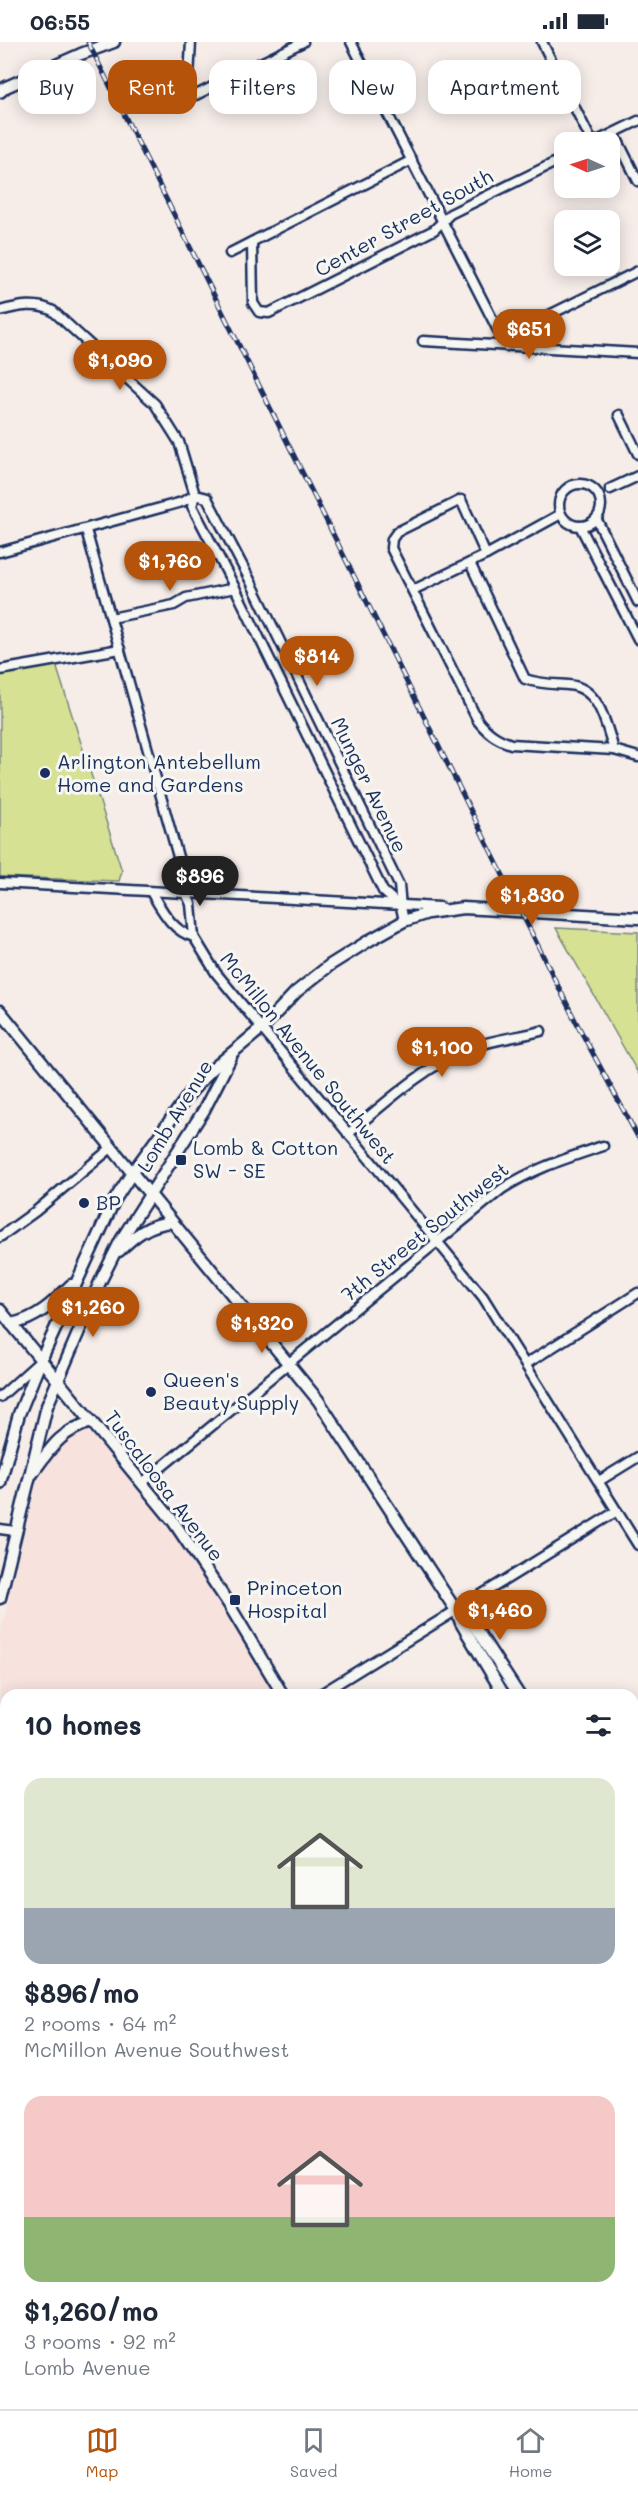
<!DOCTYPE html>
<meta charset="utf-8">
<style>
body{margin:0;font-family:Mali,sans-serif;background:#f6f6f7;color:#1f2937;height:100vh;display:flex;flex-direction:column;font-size:22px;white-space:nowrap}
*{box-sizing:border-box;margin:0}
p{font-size:20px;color:#747a83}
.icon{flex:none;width:33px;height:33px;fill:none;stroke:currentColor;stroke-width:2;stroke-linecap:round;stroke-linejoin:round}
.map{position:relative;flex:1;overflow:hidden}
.panel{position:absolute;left:0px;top:1647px;width:639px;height:720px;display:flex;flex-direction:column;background:#fff;border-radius:18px 18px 0 0;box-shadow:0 3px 15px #0003}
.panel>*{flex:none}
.top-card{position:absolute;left:18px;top:18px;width:603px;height:54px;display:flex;gap:12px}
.needle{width:39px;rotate:273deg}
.controls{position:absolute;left:554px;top:90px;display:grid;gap:12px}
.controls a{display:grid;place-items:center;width:66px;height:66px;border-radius:12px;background:#fff;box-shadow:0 3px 15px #0003;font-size:30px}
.price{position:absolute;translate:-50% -51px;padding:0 14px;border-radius:21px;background:#b45309;color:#fff;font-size:20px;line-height:39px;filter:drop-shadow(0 2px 3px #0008)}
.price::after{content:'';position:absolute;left:50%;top:36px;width:18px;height:14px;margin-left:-9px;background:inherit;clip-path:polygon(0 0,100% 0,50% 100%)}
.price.selected{background:#222;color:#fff}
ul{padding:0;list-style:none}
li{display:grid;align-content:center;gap:12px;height:318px;padding:0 24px}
li span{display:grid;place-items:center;height:186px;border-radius:18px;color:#555}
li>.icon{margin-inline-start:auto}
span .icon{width:108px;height:108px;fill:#fffc;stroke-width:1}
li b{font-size:26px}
h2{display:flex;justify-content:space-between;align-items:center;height:72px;padding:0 24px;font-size:26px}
.tag{padding:0 21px;border-radius:18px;background:#fff;box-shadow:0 3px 15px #0003;font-size:21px;line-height:54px}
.tag.selected{background:#b45309;color:#fff}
.status{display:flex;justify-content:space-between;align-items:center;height:42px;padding:0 30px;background:#fff;direction:ltr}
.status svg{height:16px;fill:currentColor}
.tab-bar{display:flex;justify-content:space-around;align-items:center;height:84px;border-top:2px solid #e0e1e3;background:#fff;font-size:16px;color:#747a83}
.tab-bar a{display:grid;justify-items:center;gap:3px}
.tab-bar .selected{color:#b45309}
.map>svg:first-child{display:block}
.built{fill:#f7e2de}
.green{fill:#d6e194;stroke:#788879;stroke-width:1.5}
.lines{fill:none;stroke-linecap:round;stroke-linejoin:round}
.street-casing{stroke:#1b2f5e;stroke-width:13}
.secondary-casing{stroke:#1b2f5e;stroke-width:15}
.street{stroke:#f6f6f2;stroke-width:8}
.secondary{stroke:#f6f6f2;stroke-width:10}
.rail-casing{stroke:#1b2f5e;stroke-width:5}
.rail{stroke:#f6f6f2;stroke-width:3;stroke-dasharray:9;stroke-linecap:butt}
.poi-dot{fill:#1b2f5e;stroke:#f6f6f2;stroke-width:2}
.labels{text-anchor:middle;stroke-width:6;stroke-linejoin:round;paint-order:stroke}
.street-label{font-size:20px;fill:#1b2f5e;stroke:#f6f6f2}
.poi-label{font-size:20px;fill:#1b2f5e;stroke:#f6f6f2;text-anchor:start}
</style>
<div class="status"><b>06:55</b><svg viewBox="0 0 49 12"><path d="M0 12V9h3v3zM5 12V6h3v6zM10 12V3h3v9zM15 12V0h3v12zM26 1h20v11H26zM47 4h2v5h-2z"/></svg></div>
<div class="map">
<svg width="638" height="2367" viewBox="0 0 638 2367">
<rect width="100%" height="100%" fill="#f6ede9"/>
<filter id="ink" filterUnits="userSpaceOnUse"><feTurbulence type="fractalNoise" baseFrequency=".0167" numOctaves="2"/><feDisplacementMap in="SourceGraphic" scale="12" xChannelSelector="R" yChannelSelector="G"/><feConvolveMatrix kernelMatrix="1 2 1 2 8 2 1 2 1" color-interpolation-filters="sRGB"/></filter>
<g filter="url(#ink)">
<polygon class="built" points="79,1380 173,1479 279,1653 6,1653 6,1980 0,1971 0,1592 44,1408"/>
<g class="green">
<polygon points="56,623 122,829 119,839 0,835 0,633"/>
<polygon points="556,886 638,890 638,1031"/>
</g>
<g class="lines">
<defs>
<g id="street">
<polyline points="191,0 188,53 196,53 303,0"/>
<polyline points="351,0 506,304"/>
<polyline points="542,0 592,100"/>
<polyline points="614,91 638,139"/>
<polyline points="595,100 638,79"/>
<polyline points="252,200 253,261 259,270 269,271 434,188 450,172 564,116"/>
<polyline points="230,211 412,118"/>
<path d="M 0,269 C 18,264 37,260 53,269 L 155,362 L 179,400 L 195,453 L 192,464 L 235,546 L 383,849 L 401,865"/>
<polyline points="423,299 638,311"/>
<polyline points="506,304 511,292 638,229"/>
<polyline points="619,373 638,412"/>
<circle cx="580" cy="463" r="21"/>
<polyline points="610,447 638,434"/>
<polyline points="195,453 207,456 251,540 399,843 401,865 404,879"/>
<path d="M 561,472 L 486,513 L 461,458 L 397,490 L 392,497 L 391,506 L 478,679 C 488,691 496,697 511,702 L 614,708 L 638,715"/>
<polyline points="597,478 638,560"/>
<polyline points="580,484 638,597"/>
<polyline points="86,488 182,829 186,851 191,862 194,895 216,931 483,1255 638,1503"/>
<polyline points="0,510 182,460 195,453"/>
<path d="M 470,521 L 525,637 C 539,642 553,642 568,643 C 600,645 606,683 614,708"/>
<polyline points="413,548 486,513"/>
<polyline points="111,576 174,563 186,556 235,546"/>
<polyline points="0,628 120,607"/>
<polyline points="0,841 440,865"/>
<path d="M 151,850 C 162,868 172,889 194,895"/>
<path d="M 348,1092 C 386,1060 426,1023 473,1005 C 495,997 519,995 541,989"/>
<polyline points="0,1195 36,1169 111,1106"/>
<polyline points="526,1322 638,1251"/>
<polyline points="0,1355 40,1319"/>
<polyline points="599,1439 638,1415"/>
<path d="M 142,1441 L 502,1147 C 534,1126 568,1116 603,1104"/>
<polyline points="0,1487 15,1489"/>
<polyline points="319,1653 617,1469"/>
<polyline points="0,1754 6,1755"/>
<polyline points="633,1772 638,1770"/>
<polyline points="0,1773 6,1774"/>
<polyline points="633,1883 638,1887"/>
<polyline points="633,1897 638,1898"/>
<polyline points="0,1997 6,2006"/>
<polyline points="633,2000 638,1997"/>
<polyline points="633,2281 638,2278"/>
<polyline points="0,2349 6,2357"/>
<polyline points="8,2361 12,2367"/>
<polyline points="250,2361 254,2367"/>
<polyline points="486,2361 490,2367"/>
<polyline points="508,2367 517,2361"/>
</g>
<g id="secondary">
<polyline points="0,50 6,45 81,12 114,0"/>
<polyline points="0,969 318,1358 457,1570 461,1581 504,1653"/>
<path d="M 119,1209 C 135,1193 149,1182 172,1180"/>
<polyline points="0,1268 173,1479 228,1561 283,1653"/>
<path d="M 11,1282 C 37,1277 53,1261 71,1243"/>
<path d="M 32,1432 C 50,1407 61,1388 92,1380"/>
<polyline points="0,1441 19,1372 41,1318 114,1159 132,1131 190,1051 209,1030 262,986 296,950 330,923 370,898 404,879 428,871 463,866 638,876"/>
<polyline points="0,1556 47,1364 100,1240 121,1198 204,1068 231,1015"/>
<polyline points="457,1570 469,1576 519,1653"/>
<polyline points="633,2214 638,2223"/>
</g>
</defs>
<use href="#street" class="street-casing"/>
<use href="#secondary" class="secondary-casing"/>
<use href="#street" class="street"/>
<use href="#secondary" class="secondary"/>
<defs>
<polyline id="rail" points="88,0 577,982 638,1095"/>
</defs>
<use href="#rail" class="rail-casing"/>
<use href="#rail" class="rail"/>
</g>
</g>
<g class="poi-dot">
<circle cx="45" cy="731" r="6"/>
<rect x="175" y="1112" width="12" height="12" rx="3"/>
<circle cx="84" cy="1161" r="6"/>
<circle cx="151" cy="1350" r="6"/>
<rect x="229" y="1552" width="12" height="12" rx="3"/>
</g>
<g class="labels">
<g class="street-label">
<text transform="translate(404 181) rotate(-29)" y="7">Center Street South</text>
<text transform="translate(369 743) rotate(64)" y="7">Munger Avenue</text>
<text transform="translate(308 1016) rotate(51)" y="7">McMillon Avenue Southwest</text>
<text transform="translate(175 1074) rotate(-59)" y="7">Lomb Avenue</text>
<text transform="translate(425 1190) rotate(-39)" y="7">7th Street Southwest</text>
<text transform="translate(164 1444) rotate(53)" y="7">Tuscaloosa Avenue</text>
</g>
<g class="poi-label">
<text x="57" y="727">Arlington Antebellum<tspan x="57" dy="23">Home and Gardens</tspan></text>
<text x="193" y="1113">Lomb &amp; Cotton<tspan x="193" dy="23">SW - SE</tspan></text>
<text x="96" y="1168">BP</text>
<text x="163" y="1345">Queen's<tspan x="163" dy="23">Beauty Supply</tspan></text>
<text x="247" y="1553">Princeton<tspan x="247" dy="23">Hospital</tspan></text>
</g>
</g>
</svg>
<div class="controls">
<a><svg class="needle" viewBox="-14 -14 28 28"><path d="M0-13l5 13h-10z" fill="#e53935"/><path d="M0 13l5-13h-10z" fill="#747a83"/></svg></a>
<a><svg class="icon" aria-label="layers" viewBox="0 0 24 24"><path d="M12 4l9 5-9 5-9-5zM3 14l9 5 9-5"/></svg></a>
</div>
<b class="price" style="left:529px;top:318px">$651</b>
<b class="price" style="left:120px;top:349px">$1,090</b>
<b class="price" style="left:170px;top:550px">$1,760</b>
<b class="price" style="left:317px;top:645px">$814</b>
<b class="price selected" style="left:200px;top:865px">$896</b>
<b class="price" style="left:532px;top:884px">$1,830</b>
<b class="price" style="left:442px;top:1036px">$1,100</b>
<b class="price" style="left:93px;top:1296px">$1,260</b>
<b class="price" style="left:262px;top:1312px">$1,320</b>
<b class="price" style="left:500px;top:1599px">$1,460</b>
<div class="top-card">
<a class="tag">Buy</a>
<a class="tag selected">Rent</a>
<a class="tag">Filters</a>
<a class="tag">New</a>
<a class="tag">Apartment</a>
</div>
<section class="panel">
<h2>10 homes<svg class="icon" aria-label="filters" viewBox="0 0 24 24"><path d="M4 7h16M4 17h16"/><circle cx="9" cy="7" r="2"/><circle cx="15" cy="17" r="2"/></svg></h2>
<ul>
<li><span style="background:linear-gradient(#dfe7d0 70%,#9aa5b1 0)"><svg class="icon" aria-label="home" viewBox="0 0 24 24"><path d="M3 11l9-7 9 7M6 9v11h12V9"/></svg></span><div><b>$896/mo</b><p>2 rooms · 64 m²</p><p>McMillon Avenue Southwest</p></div></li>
<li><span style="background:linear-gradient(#f6c9c9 65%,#8fb573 0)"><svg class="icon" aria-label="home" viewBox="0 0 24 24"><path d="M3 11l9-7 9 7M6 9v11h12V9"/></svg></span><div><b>$1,260/mo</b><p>3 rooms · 92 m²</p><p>Lomb Avenue</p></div></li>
</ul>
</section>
</div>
<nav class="tab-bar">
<a class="selected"><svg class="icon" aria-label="map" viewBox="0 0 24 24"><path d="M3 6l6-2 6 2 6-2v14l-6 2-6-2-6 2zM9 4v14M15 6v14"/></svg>Map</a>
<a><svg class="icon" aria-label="saved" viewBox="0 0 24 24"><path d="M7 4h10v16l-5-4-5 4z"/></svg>Saved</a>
<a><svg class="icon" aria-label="home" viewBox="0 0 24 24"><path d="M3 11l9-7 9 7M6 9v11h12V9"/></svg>Home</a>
</nav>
